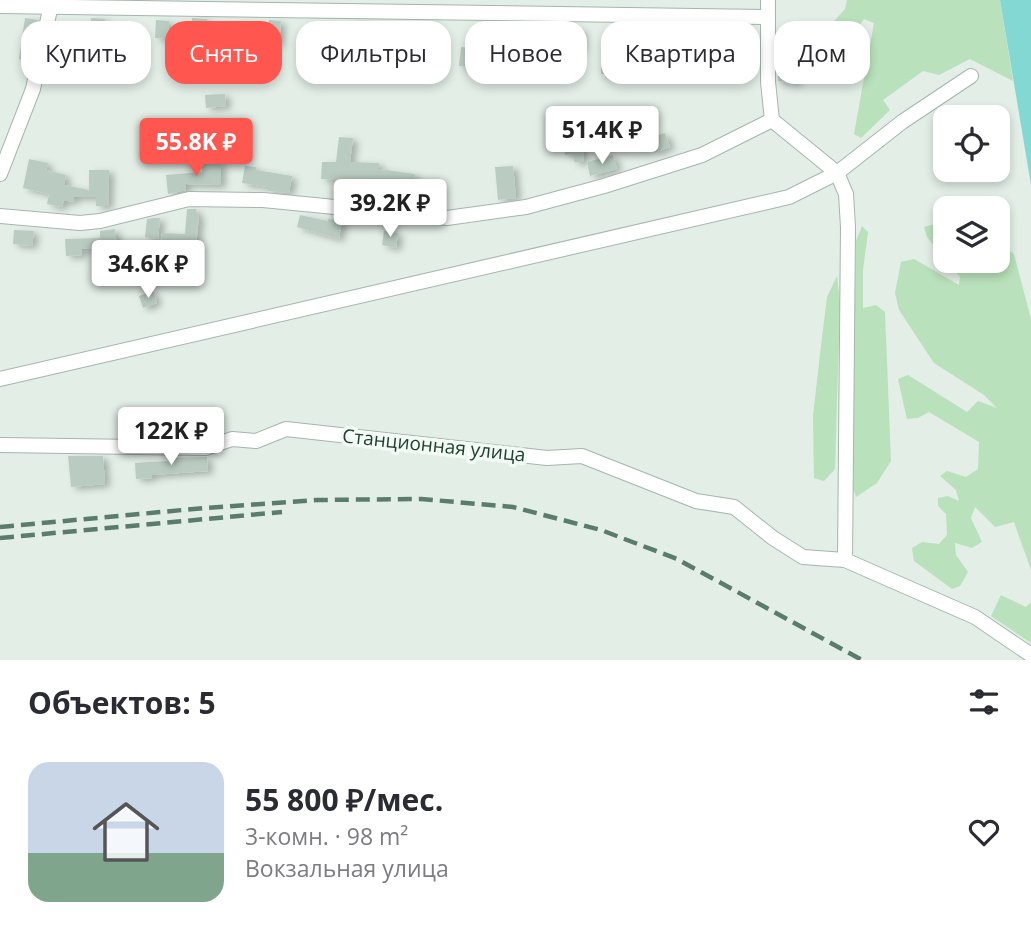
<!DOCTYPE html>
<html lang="ru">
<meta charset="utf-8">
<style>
body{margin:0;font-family:"Open Sans",sans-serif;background:#f2f2f3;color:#2b2b33;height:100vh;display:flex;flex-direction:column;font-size:26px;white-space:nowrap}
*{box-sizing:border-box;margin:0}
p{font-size:23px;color:#7c7c81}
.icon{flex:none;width:38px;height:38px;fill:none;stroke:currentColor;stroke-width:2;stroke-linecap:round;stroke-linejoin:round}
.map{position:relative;height:660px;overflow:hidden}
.side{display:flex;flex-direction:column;background:#fff;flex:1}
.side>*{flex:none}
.guide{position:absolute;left:21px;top:21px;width:990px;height:63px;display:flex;gap:14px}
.buttons{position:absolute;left:933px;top:105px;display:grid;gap:14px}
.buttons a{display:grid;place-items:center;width:77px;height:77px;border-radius:14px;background:#fff;box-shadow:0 4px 10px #0003;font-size:35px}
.price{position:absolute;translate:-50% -60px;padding:0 16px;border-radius:7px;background:#fff;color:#222;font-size:23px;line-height:46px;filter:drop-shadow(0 2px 4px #0008)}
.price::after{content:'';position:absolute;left:50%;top:42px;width:21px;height:16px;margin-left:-10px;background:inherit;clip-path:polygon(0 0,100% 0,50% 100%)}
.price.active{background:#ff564f;color:#fff}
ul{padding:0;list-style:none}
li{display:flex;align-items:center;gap:21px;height:175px;padding:0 28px}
li span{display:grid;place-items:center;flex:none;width:196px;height:140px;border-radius:21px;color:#555}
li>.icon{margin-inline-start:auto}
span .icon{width:84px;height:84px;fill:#fffc;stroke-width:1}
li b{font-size:30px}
h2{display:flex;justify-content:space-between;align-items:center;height:84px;padding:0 28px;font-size:30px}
.pill{padding:0 24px;border-radius:21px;background:#fff;box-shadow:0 4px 10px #0003;font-size:24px;line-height:63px}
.pill.active{background:#ff564f;color:#fff}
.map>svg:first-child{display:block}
.green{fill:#b9e1bb}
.water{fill:#84d8d4}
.building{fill:#baccc1;filter:url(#shadow)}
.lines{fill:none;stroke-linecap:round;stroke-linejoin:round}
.street-casing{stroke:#a4b7ac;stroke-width:16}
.street{stroke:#fff;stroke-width:14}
.rail{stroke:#5a7c6c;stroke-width:4.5;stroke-dasharray:14 7;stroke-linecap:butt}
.labels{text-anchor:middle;stroke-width:7;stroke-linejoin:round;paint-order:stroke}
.street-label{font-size:19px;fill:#204131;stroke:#f3faf5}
</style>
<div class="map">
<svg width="1031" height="660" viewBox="0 0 1031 660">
<defs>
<filter id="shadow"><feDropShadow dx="5" dy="3" stdDeviation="3.5" flood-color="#0004"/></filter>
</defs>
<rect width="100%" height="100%" fill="#e2eee6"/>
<g class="green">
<polygon points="847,0 1000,0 1013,81 970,59 939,75 923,71 883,100 890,110 861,138 854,134 874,23 864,19 843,48 827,29 845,9"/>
<polygon points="945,221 945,260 927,237 924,227"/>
<polygon points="862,226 868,232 863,270 863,308 876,305 885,312 891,461 877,483 856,497 852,485 856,241"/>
<polygon points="998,242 1014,254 1031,319 1031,570 1014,522 995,527 975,507 971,518 982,542 972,548 955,543 956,555 968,572 960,586 952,589 914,561 912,548 922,542 939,544 947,535 946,514 938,506 938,498 948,496 959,501 956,490 940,476 947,471 966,477 978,469 979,442 929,412 918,418 907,419 898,379 908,375 967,412 978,401 997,408 984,395 934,363 899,310 895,293 901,262 914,259 959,285 960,277 946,261 998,261"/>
<polygon points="837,276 840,301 835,469 824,481 814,478 813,416 822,337 827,297"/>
<polygon points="1001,595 1026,607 1031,602 1031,643 991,616"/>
</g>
<polygon class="water" points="1000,0 1031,0 1031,185"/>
<g class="building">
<polygon points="25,18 38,20 29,61 19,59"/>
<polygon points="91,18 105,19 103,44 89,42"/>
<polygon points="192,18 207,19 206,42 192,41"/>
<polygon points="156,20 169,21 168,39 155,38"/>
<polygon points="269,20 281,21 279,44 267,42"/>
<polygon points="350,22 370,23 369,44 349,43"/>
<polygon points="418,22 434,22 433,41 417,40"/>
<polygon points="697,26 709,26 707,41 695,39"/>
<rect x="785" y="26" width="12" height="16"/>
<polygon points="520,28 537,29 535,46 518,44"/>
<rect x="657" y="28" width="15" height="18"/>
<polygon points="732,28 748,29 748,49 731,48"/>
<polygon points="562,29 582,30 581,49 560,48"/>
<polygon points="321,31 322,47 305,49 304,32"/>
<polygon points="207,40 234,40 234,68 207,69"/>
<polygon points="816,40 830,46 824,59 811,54"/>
<polygon points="461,47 472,48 470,67 459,66"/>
<polygon points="601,60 619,60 620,74 601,74"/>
<polygon points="778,67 797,68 797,83 778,81"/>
<polygon points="225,94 226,106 206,108 205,95"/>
<polygon points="582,129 584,162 574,162 573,154 565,155 564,130"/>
<polygon points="665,133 670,147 654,153 649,138"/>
<polygon points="339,137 353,138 350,162 379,163 379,169 415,174 411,196 394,194 394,188 349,186 350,181 321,179 322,162 336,162"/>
<polygon points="613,155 617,169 590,176 587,162"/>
<polygon points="29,159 48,163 46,170 66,175 64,185 89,190 89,170 109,170 108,206 96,206 96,197 74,197 73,202 64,200 62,207 47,204 49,194 23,188"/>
<polygon points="202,162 221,162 221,185 186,184 186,190 168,194 166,175 202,172"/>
<polygon points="245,166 256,167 256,170 292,176 289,193 268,191 268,187 242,183"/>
<polygon points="513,166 516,198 498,200 495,167"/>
<polygon points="187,209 196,209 196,215 199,215 196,248 161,246 162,233 185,234"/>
<polygon points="300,215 328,221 328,219 342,221 339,239 297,227"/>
<polygon points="154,218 160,218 158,239 145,237 147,219"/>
<polygon points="115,229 117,246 82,249 82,255 66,256 65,239 100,238 100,231"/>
<polygon points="14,230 34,231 32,246 13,244"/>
<polygon points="384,231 398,233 396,248 382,245"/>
<polygon points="153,291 157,303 143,308 139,296"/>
<polygon points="68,456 103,456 105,484 71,487"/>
<polygon points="207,457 208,471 152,475 152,478 136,479 135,463 169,461 169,458"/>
</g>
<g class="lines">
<defs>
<g id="street">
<polyline points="768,0 768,82 772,120 837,173 846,194 848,227 845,560 975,617 1031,655"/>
<polyline points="0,6 766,17"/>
<polyline points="0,174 33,89 52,0"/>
<polyline points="0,216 80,223 100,221 189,199 263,200 447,218 526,207 604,186 702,155 772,120"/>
<polyline points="0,379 789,197 837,173 902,122 971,76"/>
<polyline points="0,445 206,448 232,439 256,441 286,429 547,458 582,456 696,501 734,507 773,538 803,557 845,560"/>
</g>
</defs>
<use href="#street" class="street-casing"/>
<use href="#street" class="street"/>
<g class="rail">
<polyline points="0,527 204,508 316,500 421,499 513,507 601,530 677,559 862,660"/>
<polyline points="0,538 282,512"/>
</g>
</g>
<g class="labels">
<g class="street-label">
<text transform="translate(434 445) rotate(6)" y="7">Станционная улица</text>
</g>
</g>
</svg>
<div class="buttons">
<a><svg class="icon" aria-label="locate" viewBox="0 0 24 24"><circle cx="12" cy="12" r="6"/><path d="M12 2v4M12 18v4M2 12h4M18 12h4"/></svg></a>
<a><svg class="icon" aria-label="layers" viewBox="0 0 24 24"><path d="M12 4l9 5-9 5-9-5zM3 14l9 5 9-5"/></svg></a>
</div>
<b class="price" style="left:602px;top:166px">51.4K ₽</b>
<b class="price active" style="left:196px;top:178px">55.8K ₽</b>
<b class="price" style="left:390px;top:239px">39.2K ₽</b>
<b class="price" style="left:148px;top:300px">34.6K ₽</b>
<b class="price" style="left:171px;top:467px">122K ₽</b>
<div class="guide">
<a class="pill">Купить</a>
<a class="pill active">Снять</a>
<a class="pill">Фильтры</a>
<a class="pill">Новое</a>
<a class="pill">Квартира</a>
<a class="pill">Дом</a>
</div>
</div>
<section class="side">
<h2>Объектов: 5<svg class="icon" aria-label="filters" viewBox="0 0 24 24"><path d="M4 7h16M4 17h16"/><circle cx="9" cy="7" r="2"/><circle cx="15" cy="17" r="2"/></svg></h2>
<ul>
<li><span style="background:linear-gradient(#c9d6e8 65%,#7fa58c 0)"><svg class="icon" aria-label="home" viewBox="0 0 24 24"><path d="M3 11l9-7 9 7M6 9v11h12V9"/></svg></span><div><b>55 800 ₽/мес.</b><p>3-комн. · 98 m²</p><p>Вокзальная улица</p></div><svg class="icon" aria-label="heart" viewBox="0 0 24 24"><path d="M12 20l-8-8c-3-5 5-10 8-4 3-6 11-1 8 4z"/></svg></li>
</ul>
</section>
